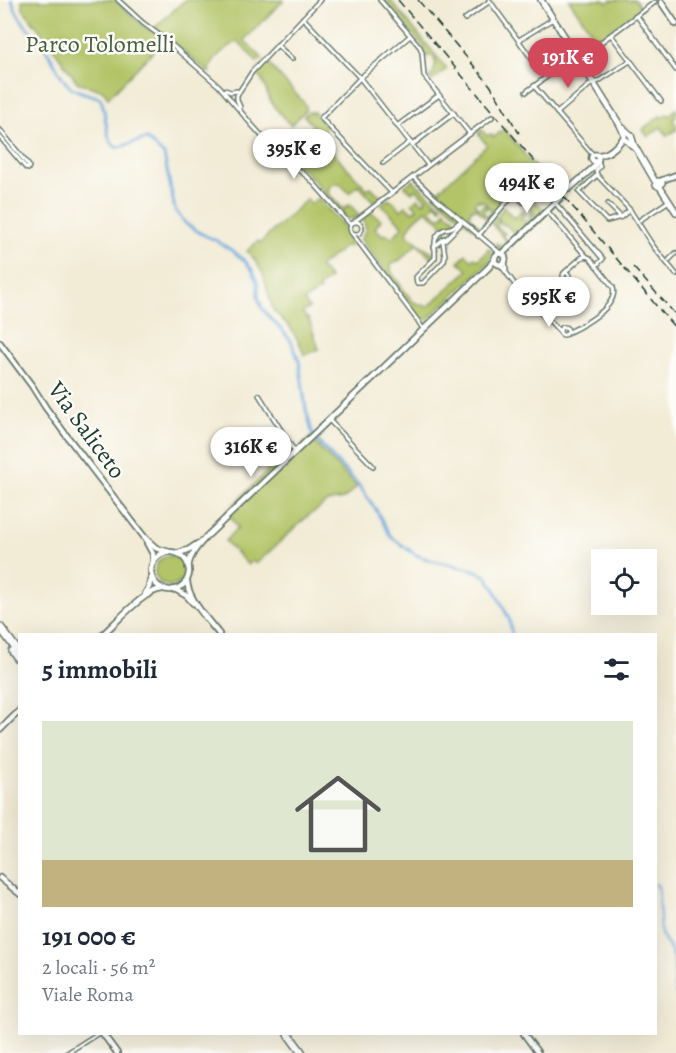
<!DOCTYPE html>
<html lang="it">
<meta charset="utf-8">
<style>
body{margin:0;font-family:Alegreya,serif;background:#f6f6f7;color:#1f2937;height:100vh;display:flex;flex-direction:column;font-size:22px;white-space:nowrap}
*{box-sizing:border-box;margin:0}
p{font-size:20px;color:#747a83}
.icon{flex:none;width:33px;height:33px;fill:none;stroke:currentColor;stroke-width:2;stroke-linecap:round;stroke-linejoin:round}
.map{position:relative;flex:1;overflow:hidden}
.sheet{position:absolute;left:18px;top:633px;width:639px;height:402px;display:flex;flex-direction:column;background:#fff;border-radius:0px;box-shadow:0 6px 24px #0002}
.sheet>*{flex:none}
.buttons{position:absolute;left:591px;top:549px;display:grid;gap:12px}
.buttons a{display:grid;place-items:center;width:66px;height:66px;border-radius:0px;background:#fff;box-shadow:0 6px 24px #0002;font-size:30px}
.price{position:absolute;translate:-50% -51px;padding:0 14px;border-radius:21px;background:#fff;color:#222;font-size:20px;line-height:39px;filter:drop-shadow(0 2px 3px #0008)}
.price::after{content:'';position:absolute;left:50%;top:36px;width:18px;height:14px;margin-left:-9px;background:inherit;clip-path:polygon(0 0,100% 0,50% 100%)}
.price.on{background:#d1495b;color:#fff}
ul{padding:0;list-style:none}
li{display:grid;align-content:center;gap:12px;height:318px;padding:0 24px}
li span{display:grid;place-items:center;height:186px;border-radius:0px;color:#555}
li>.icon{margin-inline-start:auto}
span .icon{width:108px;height:108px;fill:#fffc;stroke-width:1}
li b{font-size:26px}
h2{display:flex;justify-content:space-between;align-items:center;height:72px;padding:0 24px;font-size:26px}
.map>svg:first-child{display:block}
.green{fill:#b3c467;stroke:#69804e;stroke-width:1.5}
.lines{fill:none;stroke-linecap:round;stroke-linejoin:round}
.canal{stroke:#68a6da;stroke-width:3}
.secondary-tunnel{stroke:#c8c8b5;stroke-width:4.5;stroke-dasharray:4.5 2;stroke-linecap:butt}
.street-casing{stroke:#697a6c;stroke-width:6}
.secondary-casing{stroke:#697a6c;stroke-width:8}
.primary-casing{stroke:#697a6c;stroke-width:8}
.highway-casing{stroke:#697a6c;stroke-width:10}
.street{stroke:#fff;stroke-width:3}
.secondary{stroke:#fff;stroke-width:4.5}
.primary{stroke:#fff;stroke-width:5}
.highway{stroke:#fff;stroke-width:7}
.rail{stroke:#1f3d34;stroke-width:1.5;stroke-dasharray:9 4.5;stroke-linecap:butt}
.labels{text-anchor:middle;stroke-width:5;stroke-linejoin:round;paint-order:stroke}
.park-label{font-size:24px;fill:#445f41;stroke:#fdfcf7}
.street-label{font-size:24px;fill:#1f3d34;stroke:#fdfcf7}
</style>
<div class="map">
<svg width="676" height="1053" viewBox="0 0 676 1053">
<rect width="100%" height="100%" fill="#fdfcf7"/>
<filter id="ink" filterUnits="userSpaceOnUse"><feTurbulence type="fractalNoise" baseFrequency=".0167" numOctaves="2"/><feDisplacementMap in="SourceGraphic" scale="12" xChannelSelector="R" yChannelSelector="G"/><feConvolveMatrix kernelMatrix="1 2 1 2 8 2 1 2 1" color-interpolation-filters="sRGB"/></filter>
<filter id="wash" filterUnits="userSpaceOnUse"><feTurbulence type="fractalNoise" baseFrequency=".008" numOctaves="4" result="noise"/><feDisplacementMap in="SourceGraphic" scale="24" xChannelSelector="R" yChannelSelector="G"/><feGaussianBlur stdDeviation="1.35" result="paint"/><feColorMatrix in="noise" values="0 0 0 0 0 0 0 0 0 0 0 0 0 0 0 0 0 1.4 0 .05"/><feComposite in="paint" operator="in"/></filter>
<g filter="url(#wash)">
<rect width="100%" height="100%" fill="#f2ebd5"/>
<g class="green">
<path d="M 22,0 L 114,0 L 144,26 L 151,31 L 185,0 L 284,0 L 244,40 L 262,58 L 257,62 L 238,41 C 223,51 215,54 209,73 L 167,37 L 108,98 L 104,91 L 77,82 L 45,37 L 23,9 Z"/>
<polygon points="384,0 390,0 447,69 432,81 429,78 431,75 433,75 436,62 434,61 435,58 428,55 427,57 425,57 424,48"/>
<polygon points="569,0 605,0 607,3 611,0 635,0 641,8 644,7 597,40"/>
<path d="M 266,61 L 306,105 L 306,110 L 291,125 C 283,117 274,109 269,98 C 265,88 264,81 256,72 Z"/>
<polygon points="676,109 676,117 673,119 676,125 676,130 667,136 661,127 648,137 643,130 644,128 660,116 661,118 667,114 669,116"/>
<polygon points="308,112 314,112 326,127 321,134 322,141 367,189 371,187 382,198 375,201 375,203 358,185 349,193 339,183 331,185 328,191 329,194 344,210 347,206 350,205 359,215 352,219 347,218 306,172 291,163 286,157 314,127 304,116"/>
<polygon points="481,129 487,136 490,134 494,137 504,129 543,177 530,188 513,171 512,173 530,193 528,195 526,192 522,195 525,198 524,200 515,191 505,201 493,190 492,192 502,203 494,213 482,200 480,202 478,200 474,204 479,209 484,205 487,208 483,212 487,216 491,212 493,214 487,220 476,208 474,210 472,208 470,211 471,212 468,215 481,228 478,232 434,195 487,145 478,134 480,133 478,131"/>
<path d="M 413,180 L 442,207 L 441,208 L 435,203 L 430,210 L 440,218 L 445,212 L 445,210 L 457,221 L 451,227 L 446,227 L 426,210 C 419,217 409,223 407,233 L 408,235 L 422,246 L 434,253 L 432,259 L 417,244 L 400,260 L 391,265 L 391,272 L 412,301 L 421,305 L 429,306 L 468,270 L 459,262 L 466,254 L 472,260 L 474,257 L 478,260 L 487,251 L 488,248 L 492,253 L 489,262 L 427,320 L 421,319 L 385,272 L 381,265 L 362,242 L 361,238 L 366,230 L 363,219 L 371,212 L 381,220 L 375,228 L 384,236 L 386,233 L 392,238 L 403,226 L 381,204 L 388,199 L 390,201 L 392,200 L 401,210 L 406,206 L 413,212 L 417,208 L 412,203 L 418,198 L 423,203 L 426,200 L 416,189 L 412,192 L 405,186 Z"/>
<polygon points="318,198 341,223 355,242 349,247 347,245 319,267 330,279 319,287 320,290 304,301 309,308 302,313 309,320 319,349 304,355 300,344 290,327 273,310 263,274 255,260 247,251 258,241 260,243 307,199 311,204"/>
<polygon points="535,201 544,210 517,236 505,224 504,225 499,222 496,226 505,233 502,236 510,243 503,250 498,249 494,246 497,243 500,246 504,243 506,245 508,243 495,228 491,223 495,218 501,222 497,216 504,207 514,218 522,210 526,214 521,218 524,222 531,217 529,214 531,213 533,216 535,214 528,207"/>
<path d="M 312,436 L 317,445 L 357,487 L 346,497 L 344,498 L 344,499 C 338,500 328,500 323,505 C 317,510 318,511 310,514 L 256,564 L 253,561 L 248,565 L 225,541 L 238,527 L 232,520 L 233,519 L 226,512 L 278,461 L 285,462 Z"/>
<circle cx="170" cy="571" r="15"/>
</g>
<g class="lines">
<g class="canal">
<path d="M 12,0 C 18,22 36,36 49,54 C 56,64 60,78 69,86 C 78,93 90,94 100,98 C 108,111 103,140 117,148 L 138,141 L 147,139 L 164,155 L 175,210 L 186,224 L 202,234 L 217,241 L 234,252 L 245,261 L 253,271 L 258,285 L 258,297 L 262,308 L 269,317 L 282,330 L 291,341 L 299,361 L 306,410 L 312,432 L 315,438 L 336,461 L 358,484 L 375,508 L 391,537 L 416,555 L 430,560 L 474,570 L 486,576 L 494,588 L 509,619 L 512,634"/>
<polyline points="656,884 658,887 661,934 670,949 675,964 675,986 676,994"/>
</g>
</g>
</g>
<g filter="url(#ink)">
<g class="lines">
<polyline class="secondary-tunnel" points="560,198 569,189"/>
<defs>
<g id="street">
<polyline points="118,0 143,23 166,40 219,86 252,125 278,154 309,178 350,224"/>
<polyline points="380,0 420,47 422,52 424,76 470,134"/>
<polyline points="489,0 545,77"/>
<polyline points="637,16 676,70"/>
<polyline points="303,18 360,78 428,165"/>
<polyline points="465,19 490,1"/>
<polyline points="611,35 661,101"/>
<polyline points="519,40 553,19"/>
<polyline points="277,45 292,59"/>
<polyline points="574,56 571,59 575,60"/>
<polyline points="581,57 655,2"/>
<polyline points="594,84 630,61"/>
<polyline points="534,86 593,155"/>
<polyline points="225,90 231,92 237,91"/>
<polyline points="526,92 571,59"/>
<polyline points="240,107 237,100 237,95 252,72 320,0"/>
<polyline points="557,113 593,82"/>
<polyline points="397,126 439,95"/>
<polyline points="0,130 29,166 28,169 26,168 0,137"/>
<polyline points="412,145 454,113"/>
<polyline points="598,162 600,166 596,171 597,175 579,192 607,221 621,217"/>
<polyline points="383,163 410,142"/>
<polyline points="597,175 630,210 653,246 676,274"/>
<polyline points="413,177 435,198 500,253"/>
<polyline points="392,193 321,118 360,78 410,36"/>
<polyline points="608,204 621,217 630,210"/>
<polyline points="557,205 603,259 596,266"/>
<polyline points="549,213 586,256"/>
<polyline points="640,220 669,201"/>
<polyline points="355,221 492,117"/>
<path d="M 461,221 L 461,224 L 443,242 L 445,256 L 444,261 L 423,283 L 417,283 L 416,277 L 435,258 C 436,246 431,238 443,230 C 446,228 450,229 453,227 C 456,225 458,223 461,221 Z"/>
<circle cx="356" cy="228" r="6"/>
<polyline points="351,232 418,321 423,329"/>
<polyline points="478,236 503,206 515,194 523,202 546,180"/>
<polyline points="434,247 444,238"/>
<polyline points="505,260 506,270"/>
<polyline points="669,260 676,253"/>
<polyline points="500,264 526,300 549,320 560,332"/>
<circle cx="566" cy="276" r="3"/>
<path d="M 564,273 L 581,258 L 586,256 L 590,258 L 613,287 C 619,307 582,326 567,333"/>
<circle cx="564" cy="331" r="4"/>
<polyline points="259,395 295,452"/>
<polyline points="329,420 373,466"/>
<polyline points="67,1053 97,1034"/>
</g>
<g id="secondary">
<polyline points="661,2 676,24"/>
<circle cx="595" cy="158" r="3.5"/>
<path d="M 596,155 C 608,156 617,146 624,137"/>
<polyline points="660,181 676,175"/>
<polyline points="569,189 594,167 598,161"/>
<circle cx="500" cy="259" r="5.5"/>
<polyline points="502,254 560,198"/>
<polyline points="0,343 32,386 46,408 63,431 145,538 156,548 169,552"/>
<polyline points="147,543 153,554 153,563"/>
<circle cx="170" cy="571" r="19"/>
<polyline points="178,553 188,550 197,544"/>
<path d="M 188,567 C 190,554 198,546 206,537 L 489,267 L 495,258"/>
<path d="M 187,581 C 188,599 208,620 219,634"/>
<polyline points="175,589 187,596 193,603"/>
<polyline points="145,594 149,587 151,577"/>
<path d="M 103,634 C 117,622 145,589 163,589"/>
<polyline points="0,730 20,710"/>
<polyline points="0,878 20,894"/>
<polyline points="103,1034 117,1053"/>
<polyline points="524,1034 538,1053"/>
</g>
<g id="primary">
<polyline points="541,0 572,48 576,53"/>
<circle cx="577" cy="56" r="3.5"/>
<polyline points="579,60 620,125 624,134 624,138 635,148"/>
<polyline points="623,128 631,135 634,145 656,183"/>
<polygon points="658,181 662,183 660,187 656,185"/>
<polyline points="660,187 676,212"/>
</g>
<g id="highway">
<polyline points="0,627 20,654"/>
<polyline points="12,651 20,662"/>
<polyline points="288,1034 302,1053"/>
</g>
</defs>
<use href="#street" class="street-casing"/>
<use href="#secondary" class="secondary-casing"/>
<use href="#primary" class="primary-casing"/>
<use href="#highway" class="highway-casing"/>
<use href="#street" class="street"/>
<use href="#secondary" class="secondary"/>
<use href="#primary" class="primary"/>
<use href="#highway" class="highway"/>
<g class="rail">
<polyline points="398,0 676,329"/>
<polyline points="418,0 490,85 519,133"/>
<polyline points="633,267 676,315"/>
</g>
</g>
</g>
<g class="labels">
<g class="park-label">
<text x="100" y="52">Parco Tolomelli</text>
</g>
<g class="street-label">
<text transform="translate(87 430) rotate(54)" y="8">Via Saliceto</text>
</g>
</g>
</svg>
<div class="buttons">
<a><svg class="icon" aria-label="locate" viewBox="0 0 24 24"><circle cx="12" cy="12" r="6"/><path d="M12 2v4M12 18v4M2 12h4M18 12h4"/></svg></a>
</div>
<b class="price on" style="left:568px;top:89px">191K €</b>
<b class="price" style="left:294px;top:180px">395K €</b>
<b class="price" style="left:527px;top:214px">494K €</b>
<b class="price" style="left:549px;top:328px">595K €</b>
<b class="price" style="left:251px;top:478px">316K €</b>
<section class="sheet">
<h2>5 immobili<svg class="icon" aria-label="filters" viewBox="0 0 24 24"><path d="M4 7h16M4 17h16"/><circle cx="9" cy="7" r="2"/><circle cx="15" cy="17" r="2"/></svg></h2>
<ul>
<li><span style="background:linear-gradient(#dfe7d0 75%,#c2b280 0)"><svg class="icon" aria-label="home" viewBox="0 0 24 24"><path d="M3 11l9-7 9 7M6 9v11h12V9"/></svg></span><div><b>191 000 €</b><p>2 locali · 56 m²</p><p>Viale Roma</p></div></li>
</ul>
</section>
</div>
